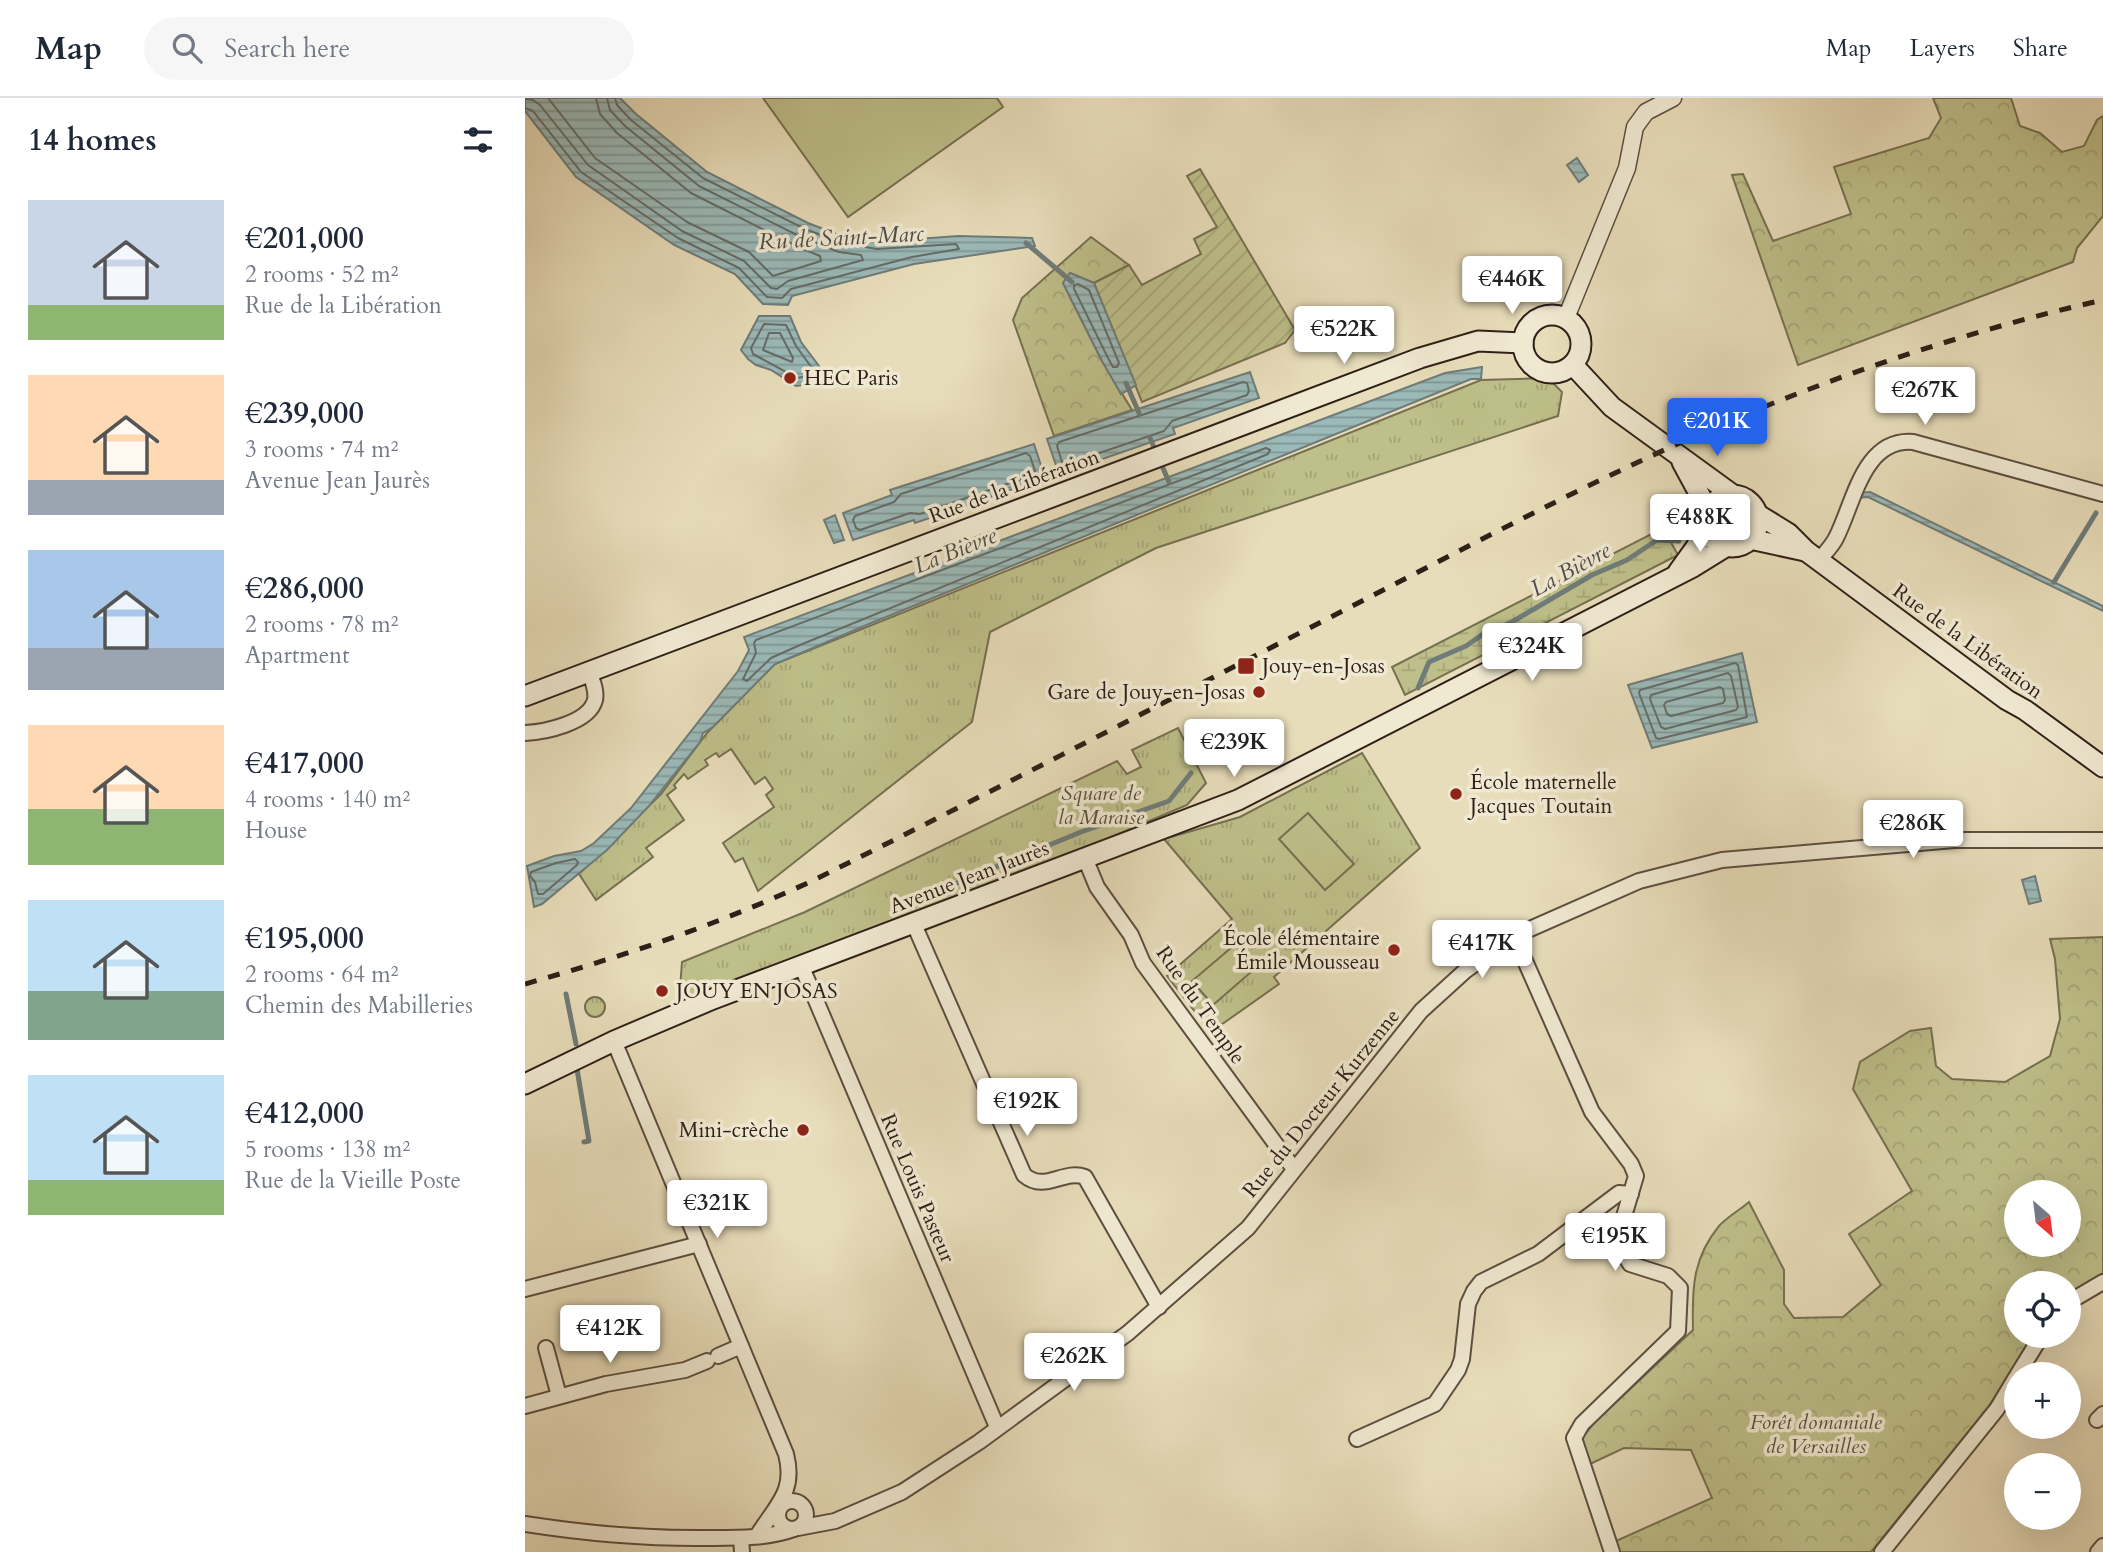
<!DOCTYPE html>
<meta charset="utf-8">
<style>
body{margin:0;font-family:Cardo,serif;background:#f6f6f7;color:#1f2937;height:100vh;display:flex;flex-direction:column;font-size:26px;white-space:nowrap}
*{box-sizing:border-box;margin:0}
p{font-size:23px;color:#747a83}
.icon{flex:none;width:38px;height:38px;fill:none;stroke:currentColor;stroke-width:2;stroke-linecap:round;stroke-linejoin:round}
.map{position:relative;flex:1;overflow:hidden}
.details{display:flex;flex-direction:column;background:#fff;width:525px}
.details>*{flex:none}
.needle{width:46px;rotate:152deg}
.controls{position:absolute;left:1479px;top:1082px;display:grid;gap:14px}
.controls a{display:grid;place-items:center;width:77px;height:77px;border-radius:50%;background:#fff;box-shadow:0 7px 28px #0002;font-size:35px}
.price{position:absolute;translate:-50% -60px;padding:0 16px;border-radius:7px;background:#fff;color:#222;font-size:23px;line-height:46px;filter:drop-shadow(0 2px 4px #0008)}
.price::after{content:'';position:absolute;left:50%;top:42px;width:21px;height:16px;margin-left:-10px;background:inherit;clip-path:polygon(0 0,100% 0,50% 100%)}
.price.current{background:#2563eb;color:#fff}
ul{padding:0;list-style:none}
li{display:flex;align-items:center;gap:21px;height:175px;padding:0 28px}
li span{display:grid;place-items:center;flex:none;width:196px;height:140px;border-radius:0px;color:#555}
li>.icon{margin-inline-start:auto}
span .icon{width:84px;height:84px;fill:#fffc;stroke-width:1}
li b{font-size:30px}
h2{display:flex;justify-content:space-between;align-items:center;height:84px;padding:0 28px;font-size:30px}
header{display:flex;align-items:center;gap:42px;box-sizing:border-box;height:98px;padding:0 35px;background:#fff;border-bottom:2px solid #e0e1e3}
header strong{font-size:33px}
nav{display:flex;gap:38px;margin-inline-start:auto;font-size:24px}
.search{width:490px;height:63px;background:#f6f6f7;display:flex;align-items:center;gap:18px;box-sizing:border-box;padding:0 24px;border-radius:38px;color:#747a83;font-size:26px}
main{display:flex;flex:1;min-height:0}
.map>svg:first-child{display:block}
.grass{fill:url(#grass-dots);stroke:#767051;stroke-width:2}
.forest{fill:url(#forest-crowns);stroke:#767051;stroke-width:2;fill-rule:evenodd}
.wetland{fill:url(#wetland-marsh);stroke:#767051;stroke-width:2}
.park{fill:url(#park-tufts);stroke:#767051;stroke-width:2}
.garden{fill:url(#garden-furrows);stroke:#767051;stroke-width:2}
.pitch{fill:#bebf8a;stroke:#767051;stroke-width:2}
.water{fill:url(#water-rules);stroke:#6f7c79;stroke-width:2}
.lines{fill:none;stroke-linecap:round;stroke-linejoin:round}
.shore{stroke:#646d68;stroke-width:2}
.stream{stroke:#6f7c79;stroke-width:5}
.minor-casing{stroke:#5c4f40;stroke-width:18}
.tertiary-casing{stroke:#5c4f40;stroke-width:19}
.secondary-casing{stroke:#2e2018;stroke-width:23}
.minor{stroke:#f0e9d2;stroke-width:14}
.tertiary{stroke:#f0e9d2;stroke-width:16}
.secondary{stroke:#f0e9d2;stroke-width:19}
.rail{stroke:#2e2018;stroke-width:5;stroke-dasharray:12 12;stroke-linecap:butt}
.poi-dot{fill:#8f2418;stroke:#f0e9d2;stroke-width:2.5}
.labels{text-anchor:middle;stroke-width:7;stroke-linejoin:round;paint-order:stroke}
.poi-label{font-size:21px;fill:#2e2018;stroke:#f0e9d2;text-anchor:start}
.street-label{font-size:21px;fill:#2e2018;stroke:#f0e9d2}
.park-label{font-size:21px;font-style:italic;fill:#59503a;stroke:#f0e9d2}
.water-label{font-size:23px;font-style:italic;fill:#4f4e48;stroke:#f0e9d2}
</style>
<header>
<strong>Map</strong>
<div class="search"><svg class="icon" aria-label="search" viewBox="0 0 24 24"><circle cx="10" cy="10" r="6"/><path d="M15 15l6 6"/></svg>Search here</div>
<nav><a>Map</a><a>Layers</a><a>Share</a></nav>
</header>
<main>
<section class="details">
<h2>14 homes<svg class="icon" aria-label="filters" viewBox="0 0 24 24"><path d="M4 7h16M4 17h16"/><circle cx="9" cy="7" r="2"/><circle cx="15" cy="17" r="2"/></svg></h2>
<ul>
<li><span style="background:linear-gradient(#c9d6e8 75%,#8fb573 0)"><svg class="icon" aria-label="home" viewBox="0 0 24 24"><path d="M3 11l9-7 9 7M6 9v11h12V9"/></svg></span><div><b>€201,000</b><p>2 rooms · 52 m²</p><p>Rue de la Libération</p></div></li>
<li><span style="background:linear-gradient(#ffd9b3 75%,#9aa5b1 0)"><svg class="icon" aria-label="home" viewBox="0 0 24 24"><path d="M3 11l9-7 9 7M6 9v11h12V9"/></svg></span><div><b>€239,000</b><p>3 rooms · 74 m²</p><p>Avenue Jean Jaurès</p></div></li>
<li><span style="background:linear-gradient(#a9c7e8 70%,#9aa5b1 0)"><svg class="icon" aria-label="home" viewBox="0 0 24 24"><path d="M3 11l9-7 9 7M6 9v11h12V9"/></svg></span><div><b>€286,000</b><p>2 rooms · 78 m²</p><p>Apartment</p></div></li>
<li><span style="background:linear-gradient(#ffd9b3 60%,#8fb573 0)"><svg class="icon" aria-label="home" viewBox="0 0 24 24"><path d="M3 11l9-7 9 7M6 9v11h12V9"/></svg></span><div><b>€417,000</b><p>4 rooms · 140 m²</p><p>House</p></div></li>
<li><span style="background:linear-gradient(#bfe0f5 65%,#7fa58c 0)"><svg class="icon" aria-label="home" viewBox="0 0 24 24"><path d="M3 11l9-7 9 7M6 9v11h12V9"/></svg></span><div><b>€195,000</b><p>2 rooms · 64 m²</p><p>Chemin des Mabilleries</p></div></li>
<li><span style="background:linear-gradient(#bfe0f5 75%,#8fb573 0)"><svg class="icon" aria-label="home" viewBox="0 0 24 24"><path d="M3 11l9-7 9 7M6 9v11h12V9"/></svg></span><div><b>€412,000</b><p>5 rooms · 138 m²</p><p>Rue de la Vieille Poste</p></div></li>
</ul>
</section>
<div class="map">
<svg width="1578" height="1454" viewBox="0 0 1578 1454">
<defs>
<pattern id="grass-dots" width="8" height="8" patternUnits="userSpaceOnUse" patternTransform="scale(1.75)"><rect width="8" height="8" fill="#bebf8a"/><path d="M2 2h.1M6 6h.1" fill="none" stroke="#a4a476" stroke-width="1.8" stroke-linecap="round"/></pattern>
<pattern id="forest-crowns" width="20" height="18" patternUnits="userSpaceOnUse" patternTransform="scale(1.75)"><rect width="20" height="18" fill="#bebf8a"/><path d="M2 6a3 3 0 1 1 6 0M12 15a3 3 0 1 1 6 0" fill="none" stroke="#a4a476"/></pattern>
<pattern id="wetland-marsh" width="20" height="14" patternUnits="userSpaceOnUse" patternTransform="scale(1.75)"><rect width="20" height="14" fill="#bebf8a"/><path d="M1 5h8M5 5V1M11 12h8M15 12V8" fill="none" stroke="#a4a476"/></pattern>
<pattern id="park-tufts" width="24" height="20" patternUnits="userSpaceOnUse" patternTransform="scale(1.75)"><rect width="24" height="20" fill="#bebf8a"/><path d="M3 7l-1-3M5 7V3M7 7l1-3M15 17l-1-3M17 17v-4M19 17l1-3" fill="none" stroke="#a4a476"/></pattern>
<pattern id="garden-furrows" width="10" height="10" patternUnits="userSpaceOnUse" patternTransform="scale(1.75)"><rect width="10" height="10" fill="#bebf8a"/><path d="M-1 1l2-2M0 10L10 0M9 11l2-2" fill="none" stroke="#a4a476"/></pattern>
<pattern id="water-rules" width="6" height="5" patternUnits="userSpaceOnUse" patternTransform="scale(1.75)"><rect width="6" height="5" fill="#9bbab9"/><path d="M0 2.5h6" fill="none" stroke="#7f9795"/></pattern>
</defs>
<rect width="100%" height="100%" fill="#e8ddba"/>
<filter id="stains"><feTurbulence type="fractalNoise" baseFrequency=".00286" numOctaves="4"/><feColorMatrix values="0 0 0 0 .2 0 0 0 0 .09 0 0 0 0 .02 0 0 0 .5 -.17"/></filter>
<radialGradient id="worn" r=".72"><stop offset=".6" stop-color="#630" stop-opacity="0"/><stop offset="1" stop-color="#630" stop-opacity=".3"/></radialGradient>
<circle class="grass" cx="1205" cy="424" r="13"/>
<g class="forest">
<polygon points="1408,0 1486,0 1495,28 1515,35 1537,54 1559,48 1572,22 1578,18 1578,118 1552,150 1548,164 1273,267 1207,77 1218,76 1248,143 1326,116 1309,69 1404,40 1416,20"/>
<polygon points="566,139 604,167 569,185 545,175 538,185 577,263 607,312 529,338 488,222 497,200"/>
<path d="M 1578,839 L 1578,1175 L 1544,1195 L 1544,1185 L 1491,1185 L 1491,1237 L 1508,1237 L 1464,1308 L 1346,1454 L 1095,1454 L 1091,1443 L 1187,1400 L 1166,1352 L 1099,1350 L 1065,1366 L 1057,1339 L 1070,1324 L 1168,1232 C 1167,1192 1167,1161 1194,1128 C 1202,1119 1215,1112 1224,1104 L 1259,1172 L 1259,1206 L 1269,1220 L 1318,1219 L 1356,1187 L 1324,1136 L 1387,1093 L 1328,991 L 1335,964 L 1385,933 L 1406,930 L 1411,968 L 1427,981 L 1480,984 L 1525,958 L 1535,921 L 1530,861 L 1525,841 ZM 1491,1094 L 1544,1094 L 1544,1146 L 1491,1146 Z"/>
</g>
<polygon class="wetland" points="1138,430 1153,457 880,597 867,569"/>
<g class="park">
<polygon points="1023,280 1037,294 1033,318 631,450 465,534 447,624 233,793 218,760 210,764 198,745 249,709 241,697 248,691 240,679 230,686 206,651 194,659 191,655 180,662 183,667 163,681 159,676 149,687 151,690 142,697 159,722 121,750 128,759 71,802 54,776 136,696 182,635 250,566 956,282"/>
<polygon points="653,630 681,685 662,707 551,754 154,904 157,864 280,814 592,663 602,676 616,669 607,652"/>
<polygon points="837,655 895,750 749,879 754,886 686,934 642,878 707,821 639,741 715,719"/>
<circle cx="70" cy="909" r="10"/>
</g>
<polygon class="garden" points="675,71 770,232 760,245 617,304 569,185 604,167 617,187 676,156 669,141 692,129 662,78"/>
<g class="pitch">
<polygon points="238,0 472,0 478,9 323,119"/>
<polygon points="783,715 829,766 800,792 754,741"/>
<polygon points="713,844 733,868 688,907 667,883"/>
</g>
<g class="water">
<polygon points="0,0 95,0 111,16 182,74 283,125 319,139 352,144 433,138 507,140 510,148 389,166 267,198 263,207 238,206 210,176 149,147 51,79 0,13"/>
<polygon points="1052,60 1063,77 1054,84 1042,67"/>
<polygon points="545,175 569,185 611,287 596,296 577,263 538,185"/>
<polygon points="234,218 265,218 276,244 297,272 286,286 271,288 246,272 231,267 223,261 216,252"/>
<polygon points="957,269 956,281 946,281 344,526 250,566 188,629 178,635 175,644 123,709 82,752 17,806 9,809 2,768 29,758 56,753 69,745 106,710 213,573 224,552 219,539 920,275"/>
<polygon points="725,274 734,300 648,330 650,336 534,376 522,341"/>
<polygon points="509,346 520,380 390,425 389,422 328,442 318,415 367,397 365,392"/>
<polygon points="1345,394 1578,508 1578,513 1343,399 1331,400 1333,395"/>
<polygon points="310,417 319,442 309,445 299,422"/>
<polygon points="1217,555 1232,624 1127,650 1103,587"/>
<polygon points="1510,778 1516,803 1504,806 1497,782"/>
</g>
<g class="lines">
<g class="shore">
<polyline points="23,0 70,60 162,124 224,154 248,178 296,163 295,158 271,148 166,95 92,35 75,16 71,0"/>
<polyline points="0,1 8,2 15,7 63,67 157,133 219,163 246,190 252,191 263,183 338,162 336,157 314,154 276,139 174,88 100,28 85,12 82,0"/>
<polyline points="0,10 8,13 56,74 153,140 214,170 242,199 257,200 266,191 387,159 434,151 431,146 352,151 317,145 280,131 178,80 106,22 92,7 90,0"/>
<polygon points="553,186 564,192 594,265 592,269 588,269 583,260 549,191 549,187"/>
<polygon points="239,226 261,227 271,248 287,270 283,278 272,280 228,256 226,250"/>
<polygon points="244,235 255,235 268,260 267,264 238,252"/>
<polygon points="718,284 722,285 724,293 722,297 647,323 639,333 542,366 537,364 532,348 534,344"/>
<polygon points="741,350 745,352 743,356 275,547 246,560 222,583 218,581 231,555 229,545 231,542"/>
<polygon points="501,355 505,358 510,373 508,377 395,416 385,415 335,432 331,430 328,422 330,418 369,404 376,396"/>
<polygon points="1210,565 1213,567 1222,619 1134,641 1131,640 1114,595 1115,592"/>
<polygon points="1203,575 1206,578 1213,609 1211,612 1140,631 1136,629 1125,601 1126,597"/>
<polygon points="1195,589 1198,591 1200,602 1198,605 1146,618 1142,616 1139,607 1141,604"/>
<polygon points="50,761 53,764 52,767 18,796 13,796 10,784 5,778 6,774 31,765"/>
</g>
<g class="stream">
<polyline points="501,145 547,184"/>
<polyline points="601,285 614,315"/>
<polyline points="625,340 644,384"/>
<polyline points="1529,484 1571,415"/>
<polyline points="893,590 904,564 941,548 961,534 985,525 1067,477 1102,462 1132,442 1154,443"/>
<polyline points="395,800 556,734 644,703 666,675"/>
<polyline points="41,896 51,946"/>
<polyline points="52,971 64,1043 59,1044"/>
</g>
<defs>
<g id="minor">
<path d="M 1294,462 C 1300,455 1307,448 1311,440 C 1329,405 1338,340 1388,344 L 1578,396"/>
<path d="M 0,635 C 20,634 64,625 70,602 C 72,592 67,582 64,573"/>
<polyline points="560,760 572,789 606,837 618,865 769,1071"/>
<path d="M 388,824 L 499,1077 C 520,1095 538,1071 560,1079 L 634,1209"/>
<polyline points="989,838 1067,1014 1106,1066 1111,1078 1094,1135 1095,1149 1105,1166 1143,1178 1155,1190 1153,1233 1057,1326 1049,1340 1087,1454"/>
<polyline points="276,867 472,1329"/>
<path d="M 89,943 L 261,1356 C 271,1394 251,1407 232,1438"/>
<polyline points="0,1191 174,1146"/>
<polyline points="1544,1204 1578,1184"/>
<polyline points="21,1250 34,1298"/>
<polyline points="193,1258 216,1248"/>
<polyline points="1493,1276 1517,1237"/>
<polyline points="0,1308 81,1286 160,1272 182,1263"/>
<polyline points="1572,1322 1578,1316"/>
<polyline points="832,1341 910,1306 933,1272 937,1261 943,1206 949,1193 956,1184 1013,1156 1094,1095 1106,1096"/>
<circle cx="267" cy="1417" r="14"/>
<path d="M 0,1426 C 63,1436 125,1441 189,1440 C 215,1440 244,1440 269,1431"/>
<polyline points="273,1430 310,1423 377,1394 454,1344 603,1235 723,1130 896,913 940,873 989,838 1114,783 1197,762 1429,742 1578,742"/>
<polyline points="216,1440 217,1454"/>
<polyline points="1357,1454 1472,1311 1491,1279"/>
<polyline points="1573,1454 1578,1448"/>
</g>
<polyline id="tertiary" points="1041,220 1102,70 1110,29 1121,14 1148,0"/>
<g id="secondary">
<circle cx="1027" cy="246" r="29"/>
<polyline points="1048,267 1087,309 1208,397"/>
<polyline points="1157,364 1183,412"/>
<circle cx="1207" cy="423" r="26"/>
<polyline points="1232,416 1263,435 1281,453 1482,602 1500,612 1578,669"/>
<polyline points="1225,441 1280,453"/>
<polyline points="1153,474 1171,449 1181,429"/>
<polyline points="0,598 895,260 953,243 998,245"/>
<polyline points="0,986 89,943 188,901 713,702 1168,469 1202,448"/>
</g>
</defs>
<use href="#minor" class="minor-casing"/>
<use href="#tertiary" class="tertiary-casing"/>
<use href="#secondary" class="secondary-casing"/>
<use href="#minor" class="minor"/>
<use href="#tertiary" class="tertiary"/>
<use href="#secondary" class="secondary"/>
<path class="rail" d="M 0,886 C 99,858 195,826 289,782 C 474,690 657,595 841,501 C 957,441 1073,380 1193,328 C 1317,275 1446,232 1578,202"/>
</g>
<g class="poi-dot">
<circle cx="265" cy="280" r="7"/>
<rect x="712" y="559" width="18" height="18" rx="3.5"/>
<circle cx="734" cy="594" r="7"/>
<circle cx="931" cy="696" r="7"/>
<circle cx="869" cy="852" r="7"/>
<circle cx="137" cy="893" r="7"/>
<circle cx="278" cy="1032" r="7"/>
</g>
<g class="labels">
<g class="poi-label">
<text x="279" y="287">HEC Paris</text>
<text x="737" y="575">Jouy-en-Josas</text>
<text x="720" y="601" text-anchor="end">Gare de Jouy-en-Josas</text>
<text x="945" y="691">École maternelle<tspan x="945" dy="24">Jacques Toutain</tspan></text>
<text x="855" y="847" text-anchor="end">École élémentaire<tspan x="855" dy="24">Émile Mousseau</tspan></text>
<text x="151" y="900">JOUY EN JOSAS</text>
<text x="264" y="1039" text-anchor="end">Mini-crèche</text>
</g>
<g class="street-label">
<text transform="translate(489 388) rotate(-20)" y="7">Rue de la Libération</text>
<text transform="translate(1443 543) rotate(36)" y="7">Rue de la Libération</text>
<text transform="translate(444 779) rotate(-21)" y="7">Avenue Jean Jaurès</text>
<text transform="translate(676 907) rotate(55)" y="7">Rue du Temple</text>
<text transform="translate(796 1005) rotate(-51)" y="7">Rue du Docteur Kurzenne</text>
<text transform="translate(393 1090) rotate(67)" y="7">Rue Louis Pasteur</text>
</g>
<g class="park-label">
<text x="576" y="702">Square de<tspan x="576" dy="24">la Maraise</tspan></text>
<text x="1291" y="1331">Forêt domaniale<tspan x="1291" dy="24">de Versailles</tspan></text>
</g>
<g class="water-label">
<text transform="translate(316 139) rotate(-3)" y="8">Ru de Saint-Marc</text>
<text transform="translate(430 452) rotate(-22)" y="8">La Bièvre</text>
<text transform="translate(1045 471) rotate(-29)" y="8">La Bièvre</text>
</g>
</g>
<rect width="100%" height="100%" filter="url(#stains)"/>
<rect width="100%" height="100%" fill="url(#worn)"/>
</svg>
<div class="controls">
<a><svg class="needle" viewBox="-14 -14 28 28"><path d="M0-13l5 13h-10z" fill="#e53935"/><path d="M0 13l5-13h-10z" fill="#747a83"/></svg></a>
<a><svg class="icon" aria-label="locate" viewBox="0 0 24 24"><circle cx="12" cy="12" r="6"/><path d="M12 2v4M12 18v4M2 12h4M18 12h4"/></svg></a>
<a>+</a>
<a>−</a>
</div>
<b class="price" style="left:987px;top:218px">€446K</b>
<b class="price" style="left:819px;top:268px">€522K</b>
<b class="price" style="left:1400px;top:329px">€267K</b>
<b class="price current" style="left:1192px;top:360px">€201K</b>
<b class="price" style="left:1175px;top:456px">€488K</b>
<b class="price" style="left:1007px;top:585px">€324K</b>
<b class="price" style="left:709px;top:681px">€239K</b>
<b class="price" style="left:1388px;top:762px">€286K</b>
<b class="price" style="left:957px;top:882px">€417K</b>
<b class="price" style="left:502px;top:1040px">€192K</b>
<b class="price" style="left:192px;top:1142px">€321K</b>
<b class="price" style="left:1090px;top:1175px">€195K</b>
<b class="price" style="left:85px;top:1267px">€412K</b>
<b class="price" style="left:549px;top:1295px">€262K</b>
</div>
</main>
